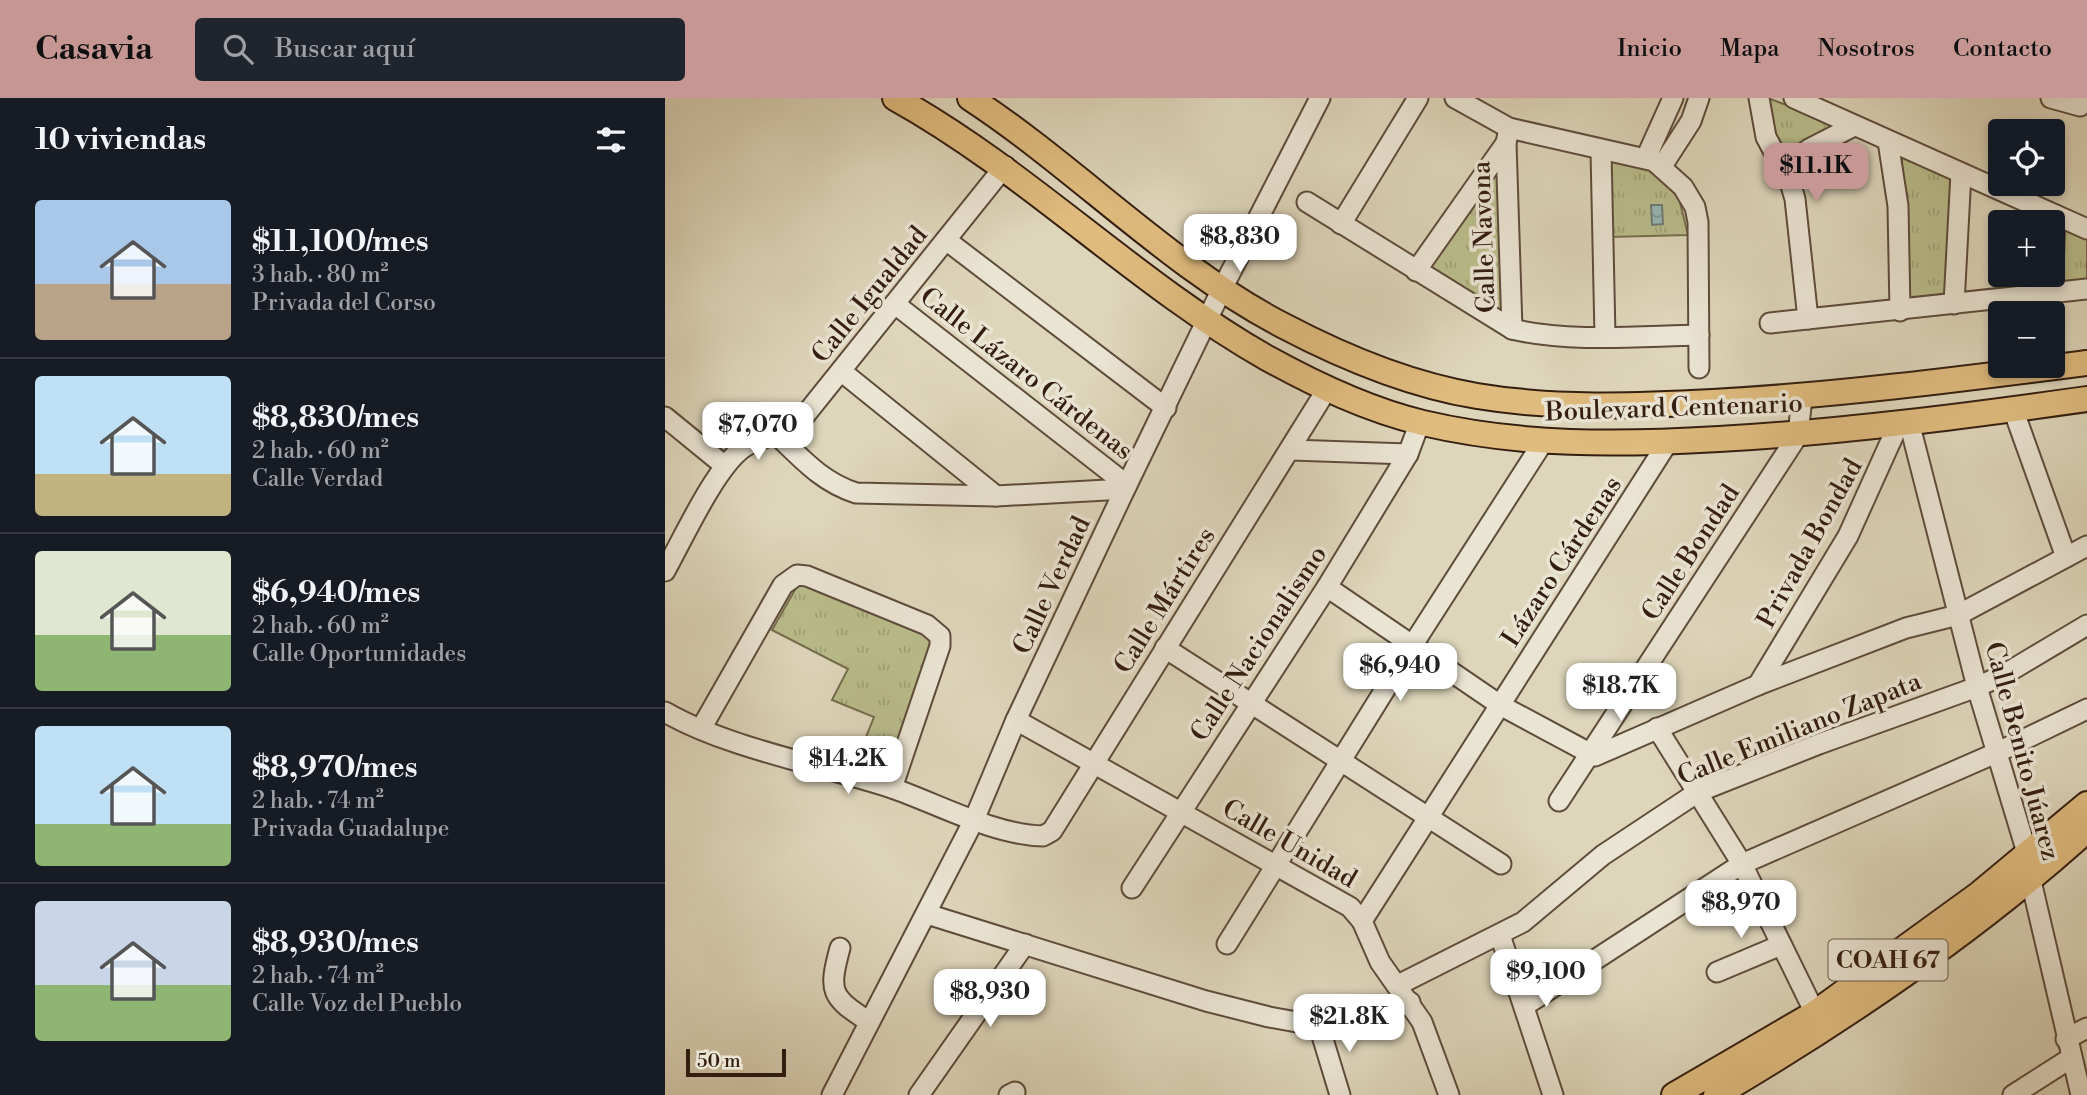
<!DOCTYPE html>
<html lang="es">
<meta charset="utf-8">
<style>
body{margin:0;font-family:"Libre Bodoni",serif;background:#20242c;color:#f1f3f6;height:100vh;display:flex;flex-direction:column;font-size:26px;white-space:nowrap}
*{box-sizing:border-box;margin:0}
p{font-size:23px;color:#9ea1a6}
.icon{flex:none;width:38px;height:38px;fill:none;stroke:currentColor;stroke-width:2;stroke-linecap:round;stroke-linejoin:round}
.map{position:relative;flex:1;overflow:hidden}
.details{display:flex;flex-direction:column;background:#171b24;width:665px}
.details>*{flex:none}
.controls{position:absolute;left:1323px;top:21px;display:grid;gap:14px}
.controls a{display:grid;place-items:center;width:77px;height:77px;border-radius:7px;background:#171b24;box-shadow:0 4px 10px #0003;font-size:35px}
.scale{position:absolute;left:21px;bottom:18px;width:100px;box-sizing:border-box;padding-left:7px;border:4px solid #341e10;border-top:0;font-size:19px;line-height:24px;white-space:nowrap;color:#341e10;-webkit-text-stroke:5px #eae4d3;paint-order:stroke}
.price{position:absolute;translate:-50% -60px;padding:0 16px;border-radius:14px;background:#fff;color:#222;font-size:23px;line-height:46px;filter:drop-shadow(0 2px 4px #0008)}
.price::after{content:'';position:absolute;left:50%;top:42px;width:21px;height:16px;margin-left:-10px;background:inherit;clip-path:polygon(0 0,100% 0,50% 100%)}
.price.current{background:#c59692;color:#111}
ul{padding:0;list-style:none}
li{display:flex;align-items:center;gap:21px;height:175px;padding:0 35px}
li+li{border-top:2px solid #363941}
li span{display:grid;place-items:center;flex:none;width:196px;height:140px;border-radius:7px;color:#555}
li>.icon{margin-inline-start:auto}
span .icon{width:84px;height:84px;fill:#fffc;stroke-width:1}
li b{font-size:30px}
h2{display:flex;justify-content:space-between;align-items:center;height:84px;padding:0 35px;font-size:30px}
header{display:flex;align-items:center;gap:42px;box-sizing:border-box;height:98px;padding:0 35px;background:#c59692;color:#111}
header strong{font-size:33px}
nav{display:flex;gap:38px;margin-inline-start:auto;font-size:24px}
.search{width:490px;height:63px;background:#20242c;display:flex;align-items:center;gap:18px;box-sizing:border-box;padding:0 24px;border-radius:7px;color:#9ea1a6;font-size:26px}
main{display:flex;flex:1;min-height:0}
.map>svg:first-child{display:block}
.park{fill:url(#park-tufts);stroke:#766d4e;stroke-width:2}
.water{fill:url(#water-ripples);stroke:#6e7a74;stroke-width:2}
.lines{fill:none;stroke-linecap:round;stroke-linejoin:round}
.minor-casing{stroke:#5e4c3b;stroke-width:23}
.major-casing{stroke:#341e10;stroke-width:28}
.minor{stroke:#eae4d3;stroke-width:19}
.major{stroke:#dfbb7e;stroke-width:24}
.labels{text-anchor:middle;stroke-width:7;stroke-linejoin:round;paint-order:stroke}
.shield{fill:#eae4d3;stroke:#6b594a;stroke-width:2}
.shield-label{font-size:24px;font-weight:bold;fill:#341e10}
.street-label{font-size:26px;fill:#341e10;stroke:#eae4d3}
</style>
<header>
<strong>Casavia</strong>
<div class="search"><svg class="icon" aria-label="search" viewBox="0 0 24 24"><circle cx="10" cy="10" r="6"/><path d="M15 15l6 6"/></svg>Buscar aquí</div>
<nav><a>Inicio</a><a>Mapa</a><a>Nosotros</a><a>Contacto</a></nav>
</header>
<main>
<section class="details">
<h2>10 viviendas<svg class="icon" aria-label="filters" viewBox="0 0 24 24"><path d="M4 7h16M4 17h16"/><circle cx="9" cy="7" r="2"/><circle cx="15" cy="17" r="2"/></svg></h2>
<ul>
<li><span style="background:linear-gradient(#a9c7e8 60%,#b9a48a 0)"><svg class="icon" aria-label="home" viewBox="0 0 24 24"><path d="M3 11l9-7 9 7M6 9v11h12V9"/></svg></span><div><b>$11,100/mes</b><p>3 hab. · 80 m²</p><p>Privada del Corso</p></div></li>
<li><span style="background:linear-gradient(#bfe0f5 70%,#c2b280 0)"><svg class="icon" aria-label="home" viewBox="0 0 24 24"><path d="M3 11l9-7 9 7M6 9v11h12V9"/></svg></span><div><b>$8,830/mes</b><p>2 hab. · 60 m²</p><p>Calle Verdad</p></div></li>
<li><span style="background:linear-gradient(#dfe7d0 60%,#8fb573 0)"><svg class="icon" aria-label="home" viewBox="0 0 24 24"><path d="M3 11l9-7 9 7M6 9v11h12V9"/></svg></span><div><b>$6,940/mes</b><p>2 hab. · 60 m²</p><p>Calle Oportunidades</p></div></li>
<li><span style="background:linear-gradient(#bfe0f5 70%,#8fb573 0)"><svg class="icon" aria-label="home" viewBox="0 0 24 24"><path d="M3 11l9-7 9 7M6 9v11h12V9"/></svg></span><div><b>$8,970/mes</b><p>2 hab. · 74 m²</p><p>Privada Guadalupe</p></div></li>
<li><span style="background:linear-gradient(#c9d6e8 60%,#8fb573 0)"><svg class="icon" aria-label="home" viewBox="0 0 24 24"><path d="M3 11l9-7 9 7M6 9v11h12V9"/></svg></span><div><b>$8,930/mes</b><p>2 hab. · 74 m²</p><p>Calle Voz del Pueblo</p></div></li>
</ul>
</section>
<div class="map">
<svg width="1422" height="997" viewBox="0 0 1422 997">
<defs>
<pattern id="park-tufts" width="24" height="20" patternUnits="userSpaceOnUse" patternTransform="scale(1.75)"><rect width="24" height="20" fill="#b9bc8b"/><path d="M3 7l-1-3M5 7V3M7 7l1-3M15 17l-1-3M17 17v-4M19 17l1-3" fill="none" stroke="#a0a177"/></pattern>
<pattern id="water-ripples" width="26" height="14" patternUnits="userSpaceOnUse" patternTransform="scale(1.75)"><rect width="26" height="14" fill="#94b8b6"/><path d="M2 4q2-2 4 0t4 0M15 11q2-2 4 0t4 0" fill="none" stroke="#7a9593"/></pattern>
</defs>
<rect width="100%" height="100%" fill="#ded6bb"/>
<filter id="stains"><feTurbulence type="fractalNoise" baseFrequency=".00286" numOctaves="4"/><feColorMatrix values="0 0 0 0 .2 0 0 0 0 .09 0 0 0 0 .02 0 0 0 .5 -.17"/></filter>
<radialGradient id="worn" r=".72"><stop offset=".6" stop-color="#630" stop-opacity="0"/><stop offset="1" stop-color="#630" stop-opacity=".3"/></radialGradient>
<g class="park">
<polygon points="1103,0 1175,28 1117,64 1104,38"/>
<polygon points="1237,56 1288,77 1283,203 1238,209"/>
<polygon points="940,57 980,66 1012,92 1023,137 944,139"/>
<polygon points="826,75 837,79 838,223 756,174"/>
<polygon points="1398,126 1422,139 1422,186 1393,189"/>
<polygon points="135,483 270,541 221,683 188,671 209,619 167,602 183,571 107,532"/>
</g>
<polygon class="water" points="986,107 997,107 998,126 987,127"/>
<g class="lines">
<defs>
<g id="minor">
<polyline points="790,0 844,30 989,63 1018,89 1030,109 1033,124 1034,270"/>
<polyline points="1094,0 1101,39 1125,84 1130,101 1143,221"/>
<polyline points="1129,0 1422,131"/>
<polyline points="1386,0 1415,8 1421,0"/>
<polyline points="844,30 841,45 847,231"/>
<polyline points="1223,43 1233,108 1235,213"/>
<polyline points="936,53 940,238"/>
<polyline points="981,60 1008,0"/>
<polyline points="997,68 1026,23 1034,0"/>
<polyline points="1118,71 1144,51 1189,28"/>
<path d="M 642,104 L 847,231 C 904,245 976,238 1034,237"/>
<polyline points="676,126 753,0"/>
<polyline points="281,142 501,310"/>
<polyline points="1388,172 1390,117"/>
<polyline points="751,173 841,45"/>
<polyline points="230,206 462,387"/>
<polyline points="1289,206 1296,75"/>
<polyline points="1105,225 1422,191"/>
<polyline points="176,273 331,398"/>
<polyline points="1348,311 1401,459"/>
<polyline points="0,319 60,368"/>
<polyline points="1244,324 1312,589 1363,758 1366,783 1416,997"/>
<path d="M 112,337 C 137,361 157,384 191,395 L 331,398 L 460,391"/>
<polyline points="626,352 743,356"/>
<path d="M 0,473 C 18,441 50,370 78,350 C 95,338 115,338 133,326 L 340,68"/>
<polyline points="662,489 835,607 930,658 1093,587 1241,530 1293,517 1422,448"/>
<polyline points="500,550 836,766"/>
<polyline points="1093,587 1183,438 1234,325"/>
<path d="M 0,614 C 62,650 157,667 227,690 C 273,706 329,737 378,738 L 387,733 L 662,291"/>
<polyline points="351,622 685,809 697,823 715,864 757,924 784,997"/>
<polyline points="37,629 118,487 132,477 142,478 262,527 275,538 275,548 227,690"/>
<polyline points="992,630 1077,766 1150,915"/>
<polyline points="894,703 1133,337 1137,299"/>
<polyline points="467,790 662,489 743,356 755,324"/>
<polyline points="262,816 541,903 604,919 654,928 687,924 745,904"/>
<polyline points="697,823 1003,344"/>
<polyline points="835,837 888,997"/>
<polyline points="562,846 747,548 878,344"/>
<path d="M 175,850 C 163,894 166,899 203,923"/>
<polyline points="1052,874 1116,847"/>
<polyline points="733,887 858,824 938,757 1033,694 1154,646 1312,589 1340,576 1422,527"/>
<polyline points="859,908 1077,766 1331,655 1422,611"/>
<polyline points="654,928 675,997"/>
<polyline points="1401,941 1422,930"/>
<polyline points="167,997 309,722 351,622 460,391 557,191 655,0"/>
<polyline points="254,997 360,846"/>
<polyline points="344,997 350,994"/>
<polyline points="1348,997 1406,960"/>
</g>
<g id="major">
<path d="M 230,0 C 363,74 470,185 602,260 C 651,287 703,312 758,325 C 856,348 954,347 1054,341 C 1178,334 1300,318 1422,301"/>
<path d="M 305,0 C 412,70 505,169 619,228 C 678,259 746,287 812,298 C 890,311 970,308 1048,304 C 1173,297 1297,281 1422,265"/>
<polyline points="1009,997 1150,915 1314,796 1422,706"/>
<path d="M 1051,997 C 1182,920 1309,834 1422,732"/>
</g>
</defs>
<use href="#minor" class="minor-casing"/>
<use href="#major" class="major-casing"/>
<use href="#minor" class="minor"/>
<use href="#major" class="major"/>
</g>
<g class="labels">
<rect class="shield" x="1163.5" y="841.5" width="119" height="41" rx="5"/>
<g class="shield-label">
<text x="1223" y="870">COAH 67</text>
</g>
<g class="street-label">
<text transform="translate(818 139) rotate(-92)" y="9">Calle Navona</text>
<text transform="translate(204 196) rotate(-51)" y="9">Calle Igualdad</text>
<text transform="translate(362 275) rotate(38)" y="9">Calle Lázaro Cárdenas</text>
<text transform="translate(1009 309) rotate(-2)" y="9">Boulevard Centenario</text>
<text transform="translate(1144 445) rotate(-61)" y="9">Privada Bondad</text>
<text transform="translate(1025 454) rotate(-57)" y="9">Calle Bondad</text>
<text transform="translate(896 463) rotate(-57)" y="9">Lázaro Cárdenas</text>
<text transform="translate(386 487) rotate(-65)" y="9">Calle Verdad</text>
<text transform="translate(499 502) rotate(-58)" y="9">Calle Mártires</text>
<text transform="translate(593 545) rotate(-57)" y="9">Calle Nacionalismo</text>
<text transform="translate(1134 630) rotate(-22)" y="9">Calle Emiliano Zapata</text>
<text transform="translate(1358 653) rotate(75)" y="9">Calle Benito Júarez</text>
<text transform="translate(625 745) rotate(30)" y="9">Calle Unidad</text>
</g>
</g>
<rect width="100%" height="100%" filter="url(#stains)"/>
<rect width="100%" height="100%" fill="url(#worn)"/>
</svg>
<div class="controls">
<a><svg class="icon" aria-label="locate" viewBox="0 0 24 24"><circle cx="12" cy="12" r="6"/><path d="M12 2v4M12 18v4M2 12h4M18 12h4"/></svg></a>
<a>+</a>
<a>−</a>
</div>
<div class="scale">50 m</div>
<b class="price current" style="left:1151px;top:105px">$11.1K</b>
<b class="price" style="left:575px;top:176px">$8,830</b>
<b class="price" style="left:93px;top:364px">$7,070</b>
<b class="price" style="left:735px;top:605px">$6,940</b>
<b class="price" style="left:956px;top:625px">$18.7K</b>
<b class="price" style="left:183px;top:698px">$14.2K</b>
<b class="price" style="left:1076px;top:842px">$8,970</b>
<b class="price" style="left:881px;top:911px">$9,100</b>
<b class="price" style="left:325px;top:931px">$8,930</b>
<b class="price" style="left:684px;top:956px">$21.8K</b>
</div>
</main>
